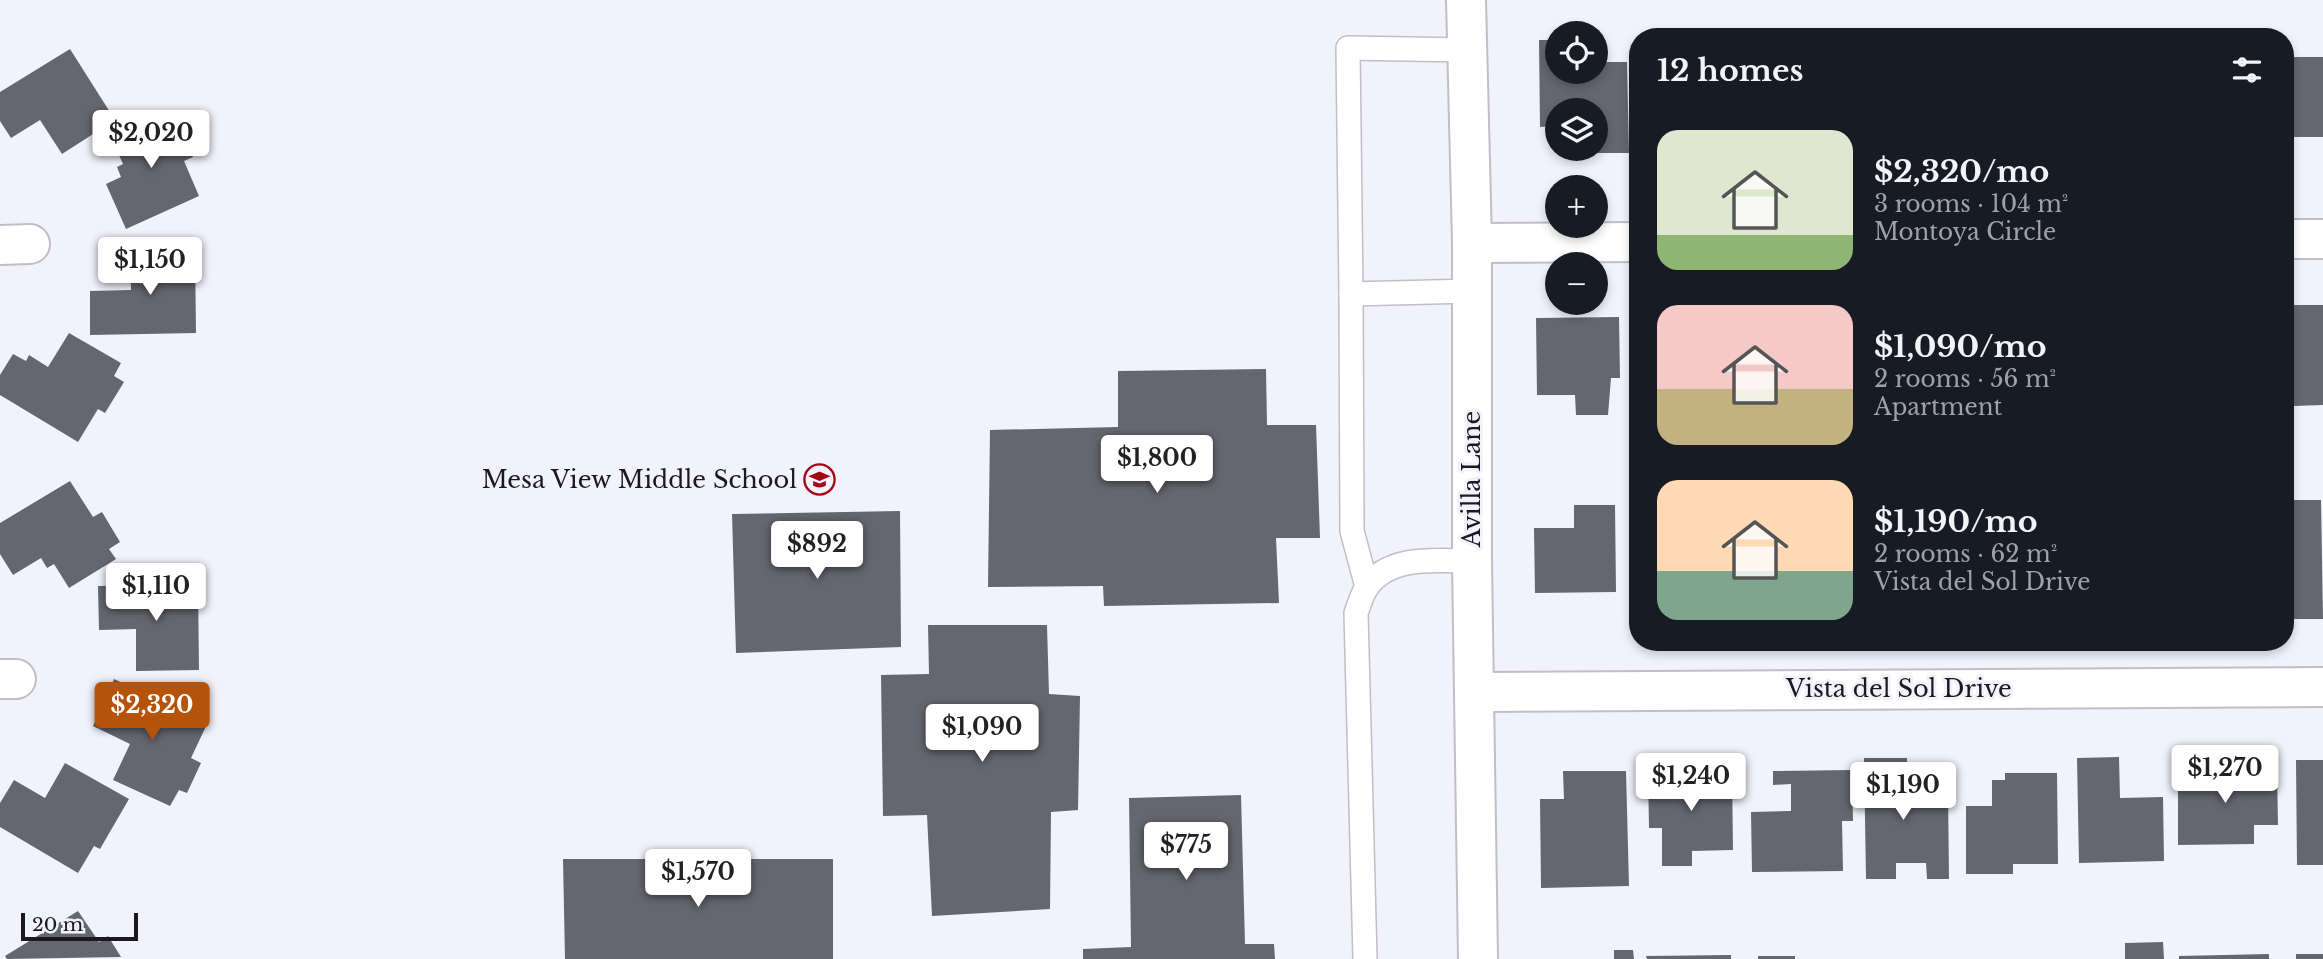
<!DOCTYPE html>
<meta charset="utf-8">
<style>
body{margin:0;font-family:"Libre Baskerville",serif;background:#20242c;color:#f1f3f6;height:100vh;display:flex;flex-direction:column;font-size:26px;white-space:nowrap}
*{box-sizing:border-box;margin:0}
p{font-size:23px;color:#9ea1a6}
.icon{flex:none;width:38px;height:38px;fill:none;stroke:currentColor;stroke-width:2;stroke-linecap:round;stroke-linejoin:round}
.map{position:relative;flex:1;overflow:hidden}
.side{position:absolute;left:1629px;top:28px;width:665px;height:623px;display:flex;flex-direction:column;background:#171b24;border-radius:28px;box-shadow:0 4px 10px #0003}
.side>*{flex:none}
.tools{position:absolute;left:1545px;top:21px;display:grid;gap:14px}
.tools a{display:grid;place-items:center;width:63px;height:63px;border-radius:50%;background:#171b24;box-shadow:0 4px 10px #0003;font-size:35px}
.scale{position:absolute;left:21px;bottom:18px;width:117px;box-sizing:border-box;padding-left:7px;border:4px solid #1a1a1e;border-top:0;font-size:19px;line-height:24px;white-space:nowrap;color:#1a1a1e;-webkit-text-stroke:5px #f2f2fd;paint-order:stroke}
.price{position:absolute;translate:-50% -60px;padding:0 16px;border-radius:7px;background:#fff;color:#222;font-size:23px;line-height:46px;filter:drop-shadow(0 2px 4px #0008)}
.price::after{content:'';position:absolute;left:50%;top:42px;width:21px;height:16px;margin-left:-10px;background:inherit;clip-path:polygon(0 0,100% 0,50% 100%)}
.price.on{background:#b45309;color:#fff}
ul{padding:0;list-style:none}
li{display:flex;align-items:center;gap:21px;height:175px;padding:0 28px}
li span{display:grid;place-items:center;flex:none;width:196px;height:140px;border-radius:21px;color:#555}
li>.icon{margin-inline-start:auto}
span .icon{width:84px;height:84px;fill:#fffc;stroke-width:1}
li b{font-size:30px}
h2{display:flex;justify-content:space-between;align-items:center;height:84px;padding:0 28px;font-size:30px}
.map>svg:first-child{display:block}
.building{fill:#666670}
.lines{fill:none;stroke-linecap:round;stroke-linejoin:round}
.service-casing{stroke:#bfbec9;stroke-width:26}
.minor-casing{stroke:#bfbec9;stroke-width:42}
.service{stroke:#fff;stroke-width:23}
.minor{stroke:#fff;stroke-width:38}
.labels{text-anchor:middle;stroke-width:6;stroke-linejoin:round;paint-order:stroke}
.street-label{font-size:24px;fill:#1a1a1e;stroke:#f2f2fd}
.poi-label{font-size:24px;fill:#1a1a1e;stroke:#f2f2fd;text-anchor:end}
</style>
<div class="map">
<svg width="2323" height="959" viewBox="0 0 2323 959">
<rect width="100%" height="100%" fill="#f2f2fd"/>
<g class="building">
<polygon points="1539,40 1558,40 1558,72 1596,72 1596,62 1627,62 1629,153 1565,153 1565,149 1596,149 1596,110 1558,110 1558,126 1540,127"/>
<polygon points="70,49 115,120 62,154 40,120 11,138 0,121 0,92"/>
<rect x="2290" y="57" width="33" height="80"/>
<polygon points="161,112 167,126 178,122 193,157 184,161 199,196 126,229 106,184 121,177 117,167 123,164 110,135"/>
<polygon points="130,249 195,249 196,333 90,335 90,291 131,290"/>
<polygon points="2291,305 2323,305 2323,405 2293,406"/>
<polygon points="1619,317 1620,378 1611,378 1608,415 1576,415 1575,395 1537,395 1536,318"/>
<polygon points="69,333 121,363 114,376 124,382 105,413 98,409 78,442 0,395 0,375 13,354 26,361 29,355 48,367"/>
<polygon points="1266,369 1267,425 1316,425 1320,538 1276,538 1279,603 1104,606 1103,586 988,587 990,430 1118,427 1118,371"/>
<polygon points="70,481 93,517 102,512 120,542 109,549 116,559 69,588 54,564 47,568 41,558 13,575 0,554 0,523"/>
<polygon points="2289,500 2321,500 2323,619 2289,619"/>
<polygon points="1574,505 1615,505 1616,592 1535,593 1534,528 1574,528"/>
<polygon points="900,511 901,647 736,653 732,514"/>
<polygon points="198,584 199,670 136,671 136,629 99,630 98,586"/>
<polygon points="928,625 1047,625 1049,694 1080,696 1078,810 1051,812 1050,909 932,916 927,815 883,816 881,675 929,674"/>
<polygon points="114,679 208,722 191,758 201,763 187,793 179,790 170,806 113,780 130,744 93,726"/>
<polygon points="2119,757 2120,798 2163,797 2164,861 2079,863 2077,758"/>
<polygon points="1864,758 1907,758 1908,789 1948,788 1949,879 1927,879 1926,863 1896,863 1896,879 1866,879"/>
<polygon points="2296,760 2323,760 2323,865 2297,865"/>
<polygon points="65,763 129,799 100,849 94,846 78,873 0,827 0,803 14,780 45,798"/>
<polygon points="2277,768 2278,825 2254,825 2254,844 2178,845 2178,769"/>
<polygon points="1852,770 1853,821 1842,821 1843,871 1752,872 1751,812 1791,811 1791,784 1773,785 1773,771"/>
<polygon points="1563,771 1626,771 1629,886 1541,888 1540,799 1564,799"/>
<polygon points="1732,771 1733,850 1692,851 1692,866 1662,866 1662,828 1649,828 1648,772"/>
<polygon points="2005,773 2057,773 2058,864 2013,864 2013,874 1966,874 1966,806 1992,806 1992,780 2005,780"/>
<polygon points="1241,795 1245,944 1274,944 1275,959 1083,959 1083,949 1131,947 1129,798"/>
<polygon points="563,859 833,859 833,959 565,959"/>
<polygon points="78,911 99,942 108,936 121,957 7,959 5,956"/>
<polygon points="2163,942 2164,959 2125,959 2125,943"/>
<polygon points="1614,950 1633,950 1634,959 1614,959"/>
<polygon points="2269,954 2269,959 2179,959 2179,956"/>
<rect x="2296" y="954" width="27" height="5"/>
<polygon points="1731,955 1731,959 1647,959 1646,956"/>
<rect x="1758" y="956" width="37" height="3"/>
</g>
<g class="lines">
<defs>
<g id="service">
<polyline points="1466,50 1348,48 1351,294 1472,291"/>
<polyline points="1351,294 1352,531 1367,587"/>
<path d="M 1365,959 L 1356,613 C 1359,605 1362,594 1367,587 C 1390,554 1437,561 1472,561"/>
</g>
<g id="minor">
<polyline points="1466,0 1472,243 1472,561 1478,959"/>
<polyline points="2286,239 2323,239"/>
<polyline points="1472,243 1638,242"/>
<polyline points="0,245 30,244"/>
<polyline points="0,679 16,679"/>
<polyline points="1475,692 2323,687"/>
</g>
</defs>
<use href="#service" class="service-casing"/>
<use href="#minor" class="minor-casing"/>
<use href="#service" class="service"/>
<use href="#minor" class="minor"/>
</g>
<defs>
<symbol id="school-ring" viewBox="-11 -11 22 22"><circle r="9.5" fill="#f2f2fd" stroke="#a30816" stroke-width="1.5"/><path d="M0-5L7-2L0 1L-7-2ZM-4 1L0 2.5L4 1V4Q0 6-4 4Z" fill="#a30816"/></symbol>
</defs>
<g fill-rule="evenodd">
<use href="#school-ring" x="802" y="462" width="35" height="35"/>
</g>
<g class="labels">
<g class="street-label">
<text transform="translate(1472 479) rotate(-90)" y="8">Avilla Lane</text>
<text x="1899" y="697">Vista del Sol Drive</text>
</g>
<g class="poi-label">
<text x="797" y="488">Mesa View Middle School</text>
</g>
</g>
</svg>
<div class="tools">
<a><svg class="icon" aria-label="locate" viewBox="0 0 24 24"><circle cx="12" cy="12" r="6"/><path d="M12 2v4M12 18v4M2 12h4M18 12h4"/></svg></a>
<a><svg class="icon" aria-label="layers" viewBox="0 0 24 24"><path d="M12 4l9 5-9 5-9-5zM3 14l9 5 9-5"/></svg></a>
<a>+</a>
<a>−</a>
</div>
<div class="scale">20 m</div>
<b class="price" style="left:151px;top:170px">$2,020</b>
<b class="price" style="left:150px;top:297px">$1,150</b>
<b class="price" style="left:1157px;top:495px">$1,800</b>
<b class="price" style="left:817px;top:581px">$892</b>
<b class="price" style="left:156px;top:623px">$1,110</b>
<b class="price on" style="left:152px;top:742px">$2,320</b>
<b class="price" style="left:982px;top:764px">$1,090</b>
<b class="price" style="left:2225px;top:805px">$1,270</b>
<b class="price" style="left:1691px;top:813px">$1,240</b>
<b class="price" style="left:1903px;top:822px">$1,190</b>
<b class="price" style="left:1186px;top:882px">$775</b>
<b class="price" style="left:698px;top:909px">$1,570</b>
<section class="side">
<h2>12 homes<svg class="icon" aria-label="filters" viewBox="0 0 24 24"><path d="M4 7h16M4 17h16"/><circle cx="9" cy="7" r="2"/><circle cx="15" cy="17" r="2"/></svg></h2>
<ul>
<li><span style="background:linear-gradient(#dfe7d0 75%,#8fb573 0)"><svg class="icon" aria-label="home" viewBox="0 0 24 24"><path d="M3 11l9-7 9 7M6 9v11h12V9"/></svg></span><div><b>$2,320/mo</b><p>3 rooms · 104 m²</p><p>Montoya Circle</p></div></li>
<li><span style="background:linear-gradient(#f6c9c9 60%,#c2b280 0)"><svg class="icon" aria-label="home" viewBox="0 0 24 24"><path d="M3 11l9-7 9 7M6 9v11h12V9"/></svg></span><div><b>$1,090/mo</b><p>2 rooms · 56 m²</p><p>Apartment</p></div></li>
<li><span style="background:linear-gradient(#ffd9b3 65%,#7fa58c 0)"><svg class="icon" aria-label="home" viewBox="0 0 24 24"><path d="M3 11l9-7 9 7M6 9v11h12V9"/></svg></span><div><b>$1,190/mo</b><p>2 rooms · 62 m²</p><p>Vista del Sol Drive</p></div></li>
</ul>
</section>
</div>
